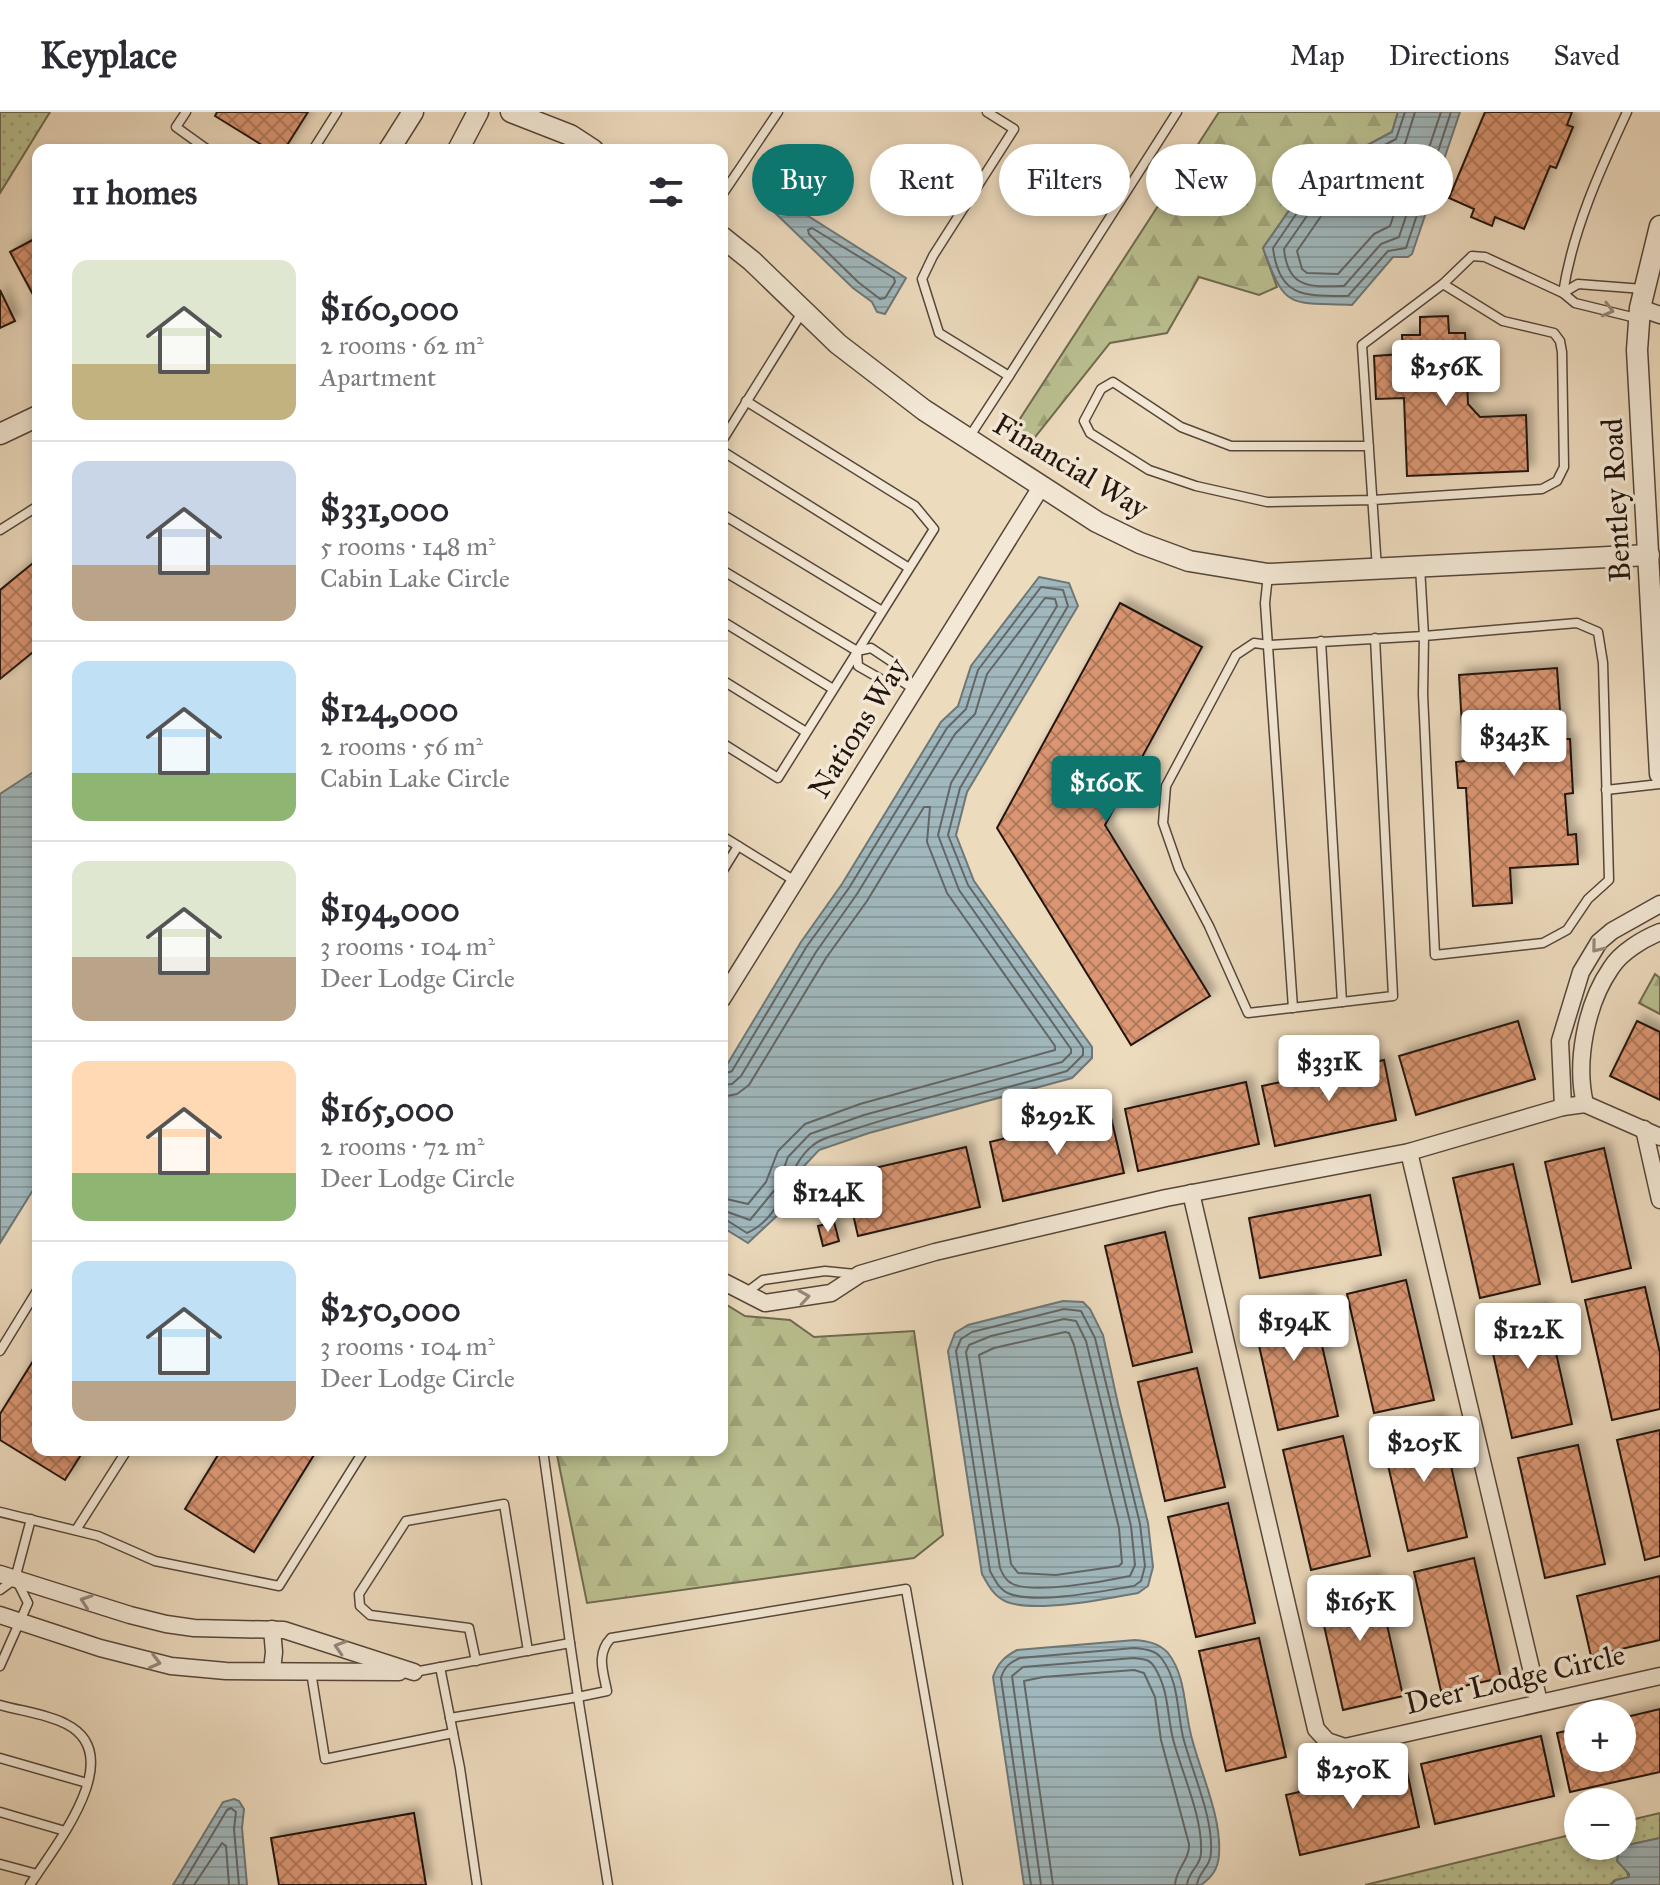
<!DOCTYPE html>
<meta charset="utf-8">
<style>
body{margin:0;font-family:"IM FELL Great Primer",serif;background:#f2f2f3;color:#2b2b33;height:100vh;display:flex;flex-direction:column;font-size:30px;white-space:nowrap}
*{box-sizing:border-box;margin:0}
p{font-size:26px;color:#7c7c81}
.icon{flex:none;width:44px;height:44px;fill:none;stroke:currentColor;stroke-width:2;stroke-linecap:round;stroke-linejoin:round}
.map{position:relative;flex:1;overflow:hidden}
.drawer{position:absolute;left:32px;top:32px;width:696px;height:1312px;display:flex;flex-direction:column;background:#fff;border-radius:16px;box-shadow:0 4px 12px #0003}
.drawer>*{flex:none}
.top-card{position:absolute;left:752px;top:32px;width:760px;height:72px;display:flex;gap:16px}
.controls{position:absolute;left:1564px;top:1588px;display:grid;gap:16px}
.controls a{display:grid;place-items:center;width:72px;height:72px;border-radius:50%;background:#fff;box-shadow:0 4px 12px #0003;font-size:40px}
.price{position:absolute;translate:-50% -68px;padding:0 18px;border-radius:8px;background:#fff;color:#222;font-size:26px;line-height:52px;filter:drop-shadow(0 2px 4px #0008)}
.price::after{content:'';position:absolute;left:50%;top:48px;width:24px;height:18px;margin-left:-12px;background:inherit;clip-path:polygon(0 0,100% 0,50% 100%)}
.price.active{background:#0f766e;color:#fff}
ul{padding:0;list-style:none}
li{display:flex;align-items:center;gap:24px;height:200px;padding:0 40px}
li+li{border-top:2px solid #e1e1e2}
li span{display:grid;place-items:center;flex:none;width:224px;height:160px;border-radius:16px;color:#555}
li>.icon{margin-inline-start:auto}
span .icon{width:96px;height:96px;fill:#fffc;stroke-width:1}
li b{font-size:34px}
h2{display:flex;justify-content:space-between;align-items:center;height:96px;padding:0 40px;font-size:34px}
.tag{padding:0 28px;border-radius:36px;background:#fff;box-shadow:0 4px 12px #0003;font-size:28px;line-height:72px}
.tag.active{background:#0f766e;color:#fff}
header{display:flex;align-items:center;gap:48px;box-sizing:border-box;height:112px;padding:0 40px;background:#fff;border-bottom:2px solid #e1e1e2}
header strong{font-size:38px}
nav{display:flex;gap:44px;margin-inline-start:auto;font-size:28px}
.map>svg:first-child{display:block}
.grass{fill:url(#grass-dots);stroke:#6f6a4f;stroke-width:2}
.forest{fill:url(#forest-firs);stroke:#6f6a4f;stroke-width:2}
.water{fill:url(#water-rules);stroke:#6e7777;stroke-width:2}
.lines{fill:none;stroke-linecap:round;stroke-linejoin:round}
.shore{stroke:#626666;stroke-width:2}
.building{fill:url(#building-cross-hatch);stroke:#24150e;stroke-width:2;filter:url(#shadow)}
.service-casing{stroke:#56463a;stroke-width:11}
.minor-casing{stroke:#56463a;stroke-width:19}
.tertiary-casing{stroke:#56463a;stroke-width:23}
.service{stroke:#f3e8d5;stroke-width:8}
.minor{stroke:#f3e8d5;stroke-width:16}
.tertiary{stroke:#f3e8d5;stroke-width:20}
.oneway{stroke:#96897b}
.labels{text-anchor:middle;stroke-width:7;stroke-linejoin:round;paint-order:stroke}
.street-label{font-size:30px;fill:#24150e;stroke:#f3e8d5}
</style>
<header>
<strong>Keyplace</strong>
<nav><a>Map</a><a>Directions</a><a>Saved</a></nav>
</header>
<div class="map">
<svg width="1660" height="1773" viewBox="0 0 1660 1773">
<defs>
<pattern id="grass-dots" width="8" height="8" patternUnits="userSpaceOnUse" patternTransform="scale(2)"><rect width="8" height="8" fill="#bac090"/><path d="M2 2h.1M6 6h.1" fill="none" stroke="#a0a47b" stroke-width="1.8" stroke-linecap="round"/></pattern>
<pattern id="forest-firs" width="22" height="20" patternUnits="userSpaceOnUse" patternTransform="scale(2)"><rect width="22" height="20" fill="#bac090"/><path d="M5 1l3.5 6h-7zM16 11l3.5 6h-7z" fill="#a0a47b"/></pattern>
<pattern id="water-rules" width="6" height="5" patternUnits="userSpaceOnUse" patternTransform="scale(2)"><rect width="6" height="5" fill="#a0b8bd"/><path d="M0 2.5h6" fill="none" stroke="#8a9da1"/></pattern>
<pattern id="building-cross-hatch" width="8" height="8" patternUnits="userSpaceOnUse" patternTransform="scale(2)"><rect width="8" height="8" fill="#da9672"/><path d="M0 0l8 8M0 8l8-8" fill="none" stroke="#b1795c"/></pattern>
<filter id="shadow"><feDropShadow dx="6" dy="-6" stdDeviation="4" flood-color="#0004"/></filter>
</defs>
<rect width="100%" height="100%" fill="#eddbbe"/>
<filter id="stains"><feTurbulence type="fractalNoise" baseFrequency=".0025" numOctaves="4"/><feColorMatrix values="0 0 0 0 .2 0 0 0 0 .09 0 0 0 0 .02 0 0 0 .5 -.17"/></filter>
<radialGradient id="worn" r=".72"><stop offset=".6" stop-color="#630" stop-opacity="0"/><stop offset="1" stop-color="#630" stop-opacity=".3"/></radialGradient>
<g class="grass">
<polygon points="0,0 50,0 0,81"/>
<polygon points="1660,1701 1660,1726 1619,1735 1629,1766 1615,1768 1610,1773 1365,1773 1578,1721 1578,1734 1622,1734 1622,1710"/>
</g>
<g class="forest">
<polygon points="1219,0 1398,0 1392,20 1315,61 1263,136 1277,175 1259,183 1199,165 1167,221 1110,231 1035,325 1012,319"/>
<polygon points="1655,862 1660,866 1660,902 1639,891"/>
<polygon points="722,1190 745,1204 790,1208 814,1225 914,1219 943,1423 914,1446 587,1491 556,1338 722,1338"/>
</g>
<g class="water">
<path d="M 1398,0 L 1460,0 L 1412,142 L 1408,145 L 1393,145 L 1352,193 C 1288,190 1286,199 1263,136 L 1315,61 L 1392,20 Z"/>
<polygon points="764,76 906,166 885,202 877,200 872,190 853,176 769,95 761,83"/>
<polygon points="1039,465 1069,471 1078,494 967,680 956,723 974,769 1092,935 1092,946 1072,966 869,1021 819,1038 803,1055 793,1083 784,1097 748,1131 722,1115 722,961 801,830 842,772 941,610 958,594 971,554"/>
<polygon points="38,657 38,1070 0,1131 0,682"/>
<path d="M 1063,1189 L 1083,1190 L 1090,1197 L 1103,1223 L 1118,1292 L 1148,1411 L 1153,1455 L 1148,1474 L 1138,1481 C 1106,1487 1037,1501 1007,1490 C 994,1485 988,1473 982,1462 L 948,1239 L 955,1221 L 968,1213 Z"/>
<path d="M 1135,1528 C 1147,1529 1159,1531 1168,1541 C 1186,1564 1184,1596 1191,1623 C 1200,1660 1222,1705 1219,1743 C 1218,1757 1212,1765 1201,1773 L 1024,1773 L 993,1565 C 998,1551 1004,1545 1017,1538 Z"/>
<polygon points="234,1687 239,1689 244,1697 242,1716 247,1773 173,1773 223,1690"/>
<polygon points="1660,1726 1660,1773 1610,1773 1616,1768 1629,1765 1629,1762 1617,1749 1619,1735"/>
</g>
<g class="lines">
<g class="shore">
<path d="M 1405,0 L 1396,27 L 1320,67 L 1273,136 C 1279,186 1305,184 1348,184 L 1388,139 L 1406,136 L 1451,0"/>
<path d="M 1415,0 L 1405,32 L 1327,75 L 1284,137 C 1288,177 1310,175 1344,174 L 1381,132 L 1399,125 L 1441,0"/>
<polygon points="1405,47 1410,48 1411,52 1390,114 1374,122 1338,162 1307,161 1302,157 1297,139 1335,84"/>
<polygon points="812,116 894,166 895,170 885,186 880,187 858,170 809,122 808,118"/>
<path d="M 722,963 L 732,959 L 807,834 L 849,776 L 947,616 L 966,597 L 978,558 L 1041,475 L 1063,478 L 1068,494 L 960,676 L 948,723 L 968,773 L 1083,936 L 1083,943 L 1067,959 C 996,980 922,994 852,1018 C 840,1022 822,1025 812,1034 C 784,1057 787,1103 747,1121 L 728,1109 L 722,1108"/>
<polyline points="722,973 732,972 741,964 816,840 857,782 955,622 975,602 987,562 1045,486 1055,487 1057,494 951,671 938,723 959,778 1071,937 1071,941 1062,950 864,1003 810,1022 788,1045 777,1075 750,1108 722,1098"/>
<polyline points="722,985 737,982 749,973 826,846 867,789 924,695 930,695 927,730 947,781 1055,934 1055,938 860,992 805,1012 778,1039 766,1070 748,1092 722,1086"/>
<path d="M 1064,1197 L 1081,1199 L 1095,1226 L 1140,1412 L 1145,1454 L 1141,1469 L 1134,1474 C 1103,1479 1039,1492 1010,1482 C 999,1478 995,1468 990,1459 L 956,1239 L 961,1227 L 972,1220 Z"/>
<path d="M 1064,1207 L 1076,1209 L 1086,1229 L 1131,1414 L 1135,1453 L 1130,1464 C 1107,1469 1030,1483 1011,1471 C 1005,1468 1002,1461 1000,1456 L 966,1240 L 969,1233 L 991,1224 Z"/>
<polygon points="1065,1220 1069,1221 1074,1233 1119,1416 1122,1451 1119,1454 1056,1463 1018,1461 1011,1452 979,1243 994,1236"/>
<polyline points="182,1773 227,1698 231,1696 236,1700 234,1717 239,1773"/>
<polyline points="194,1773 222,1731 226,1734 229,1773"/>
<path d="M 1031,1773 L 1001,1566 C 1004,1555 1010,1550 1020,1546 L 1134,1536 C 1145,1537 1156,1538 1162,1547 C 1179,1570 1177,1599 1183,1625 C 1192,1660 1213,1704 1211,1740 C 1211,1755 1198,1760 1197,1773"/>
<path d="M 1041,1773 L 1012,1564 L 1023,1555 L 1134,1546 C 1144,1547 1150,1547 1155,1556 C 1169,1579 1167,1603 1173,1627 C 1182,1662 1203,1705 1201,1741 C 1201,1754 1188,1759 1187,1773"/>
<path d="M 1053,1773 L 1024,1569 L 1043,1565 L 1134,1558 L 1144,1561 L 1155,1585 L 1161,1628 L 1189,1732 C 1190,1748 1176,1756 1175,1773"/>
</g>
</g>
<g class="building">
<polygon points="217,0 308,0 284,38 270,38 215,4"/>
<polygon points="1485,0 1572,0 1567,13 1573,15 1556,56 1550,54 1524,117 1495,105 1492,114 1471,105 1474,97 1449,86"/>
<polygon points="38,125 38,192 10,140"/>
<polygon points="0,178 15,209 0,216"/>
<polygon points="1448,204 1449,221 1465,221 1468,292 1480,305 1526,303 1528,359 1407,364 1404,286 1376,287 1374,244 1403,242 1402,223 1420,223 1420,205"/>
<polygon points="38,447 38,536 0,567 0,478"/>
<polygon points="1120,491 1202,535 1105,713 1210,884 1131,933 997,716"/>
<polygon points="1557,556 1562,627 1570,627 1573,681 1565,682 1568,723 1576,722 1578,752 1510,756 1512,791 1473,794 1466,676 1458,676 1456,650 1464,649 1459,563"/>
<polygon points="1518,909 1535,967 1416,1003 1399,944"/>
<polygon points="1637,909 1660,920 1660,988 1610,964"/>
<polygon points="1384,948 1396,1008 1275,1034 1262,974"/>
<polygon points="1246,970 1259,1032 1138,1059 1125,997"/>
<polygon points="1110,1001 1124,1061 1003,1089 990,1030"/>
<polygon points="966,1035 980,1095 858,1124 844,1063"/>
<polygon points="1604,1036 1631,1156 1572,1170 1545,1050"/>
<polygon points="1513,1052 1540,1172 1480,1186 1453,1066"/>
<polygon points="1370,1083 1381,1143 1260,1166 1249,1106"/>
<polygon points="834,1110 839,1129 823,1134 818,1114"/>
<polygon points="1165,1120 1192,1240 1133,1254 1105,1134"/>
<polygon points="1406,1168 1434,1288 1374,1301 1347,1182"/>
<polygon points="1645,1175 1660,1241 1660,1297 1612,1308 1585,1188"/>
<polygon points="1311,1185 1338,1304 1278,1318 1251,1198"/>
<polygon points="1545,1192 1572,1312 1512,1326 1485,1206"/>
<polygon points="38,1241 38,1338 84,1338 65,1368 0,1328 0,1302"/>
<polygon points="1197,1256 1225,1375 1165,1389 1138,1270"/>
<polygon points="1440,1305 1467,1425 1408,1439 1380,1319"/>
<polygon points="1660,1318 1660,1444 1645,1448 1617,1328"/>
<polygon points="1343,1324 1370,1444 1311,1458 1283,1338"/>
<polygon points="1578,1333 1605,1452 1545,1466 1518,1346"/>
<polygon points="221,1338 317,1338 254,1440 185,1397"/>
<polygon points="1228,1391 1255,1511 1196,1525 1168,1405"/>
<polygon points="1474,1446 1501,1566 1441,1579 1414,1460"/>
<polygon points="1376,1464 1403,1584 1343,1598 1316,1478"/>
<polygon points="1660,1464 1660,1528 1591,1544 1577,1484"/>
<polygon points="1259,1526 1286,1645 1226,1659 1199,1539"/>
<polygon points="1660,1597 1660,1660 1570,1680 1557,1621 1578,1616 1578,1646 1622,1646 1622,1606"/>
<polygon points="1541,1624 1554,1684 1435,1712 1421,1652"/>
<polygon points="1406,1655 1419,1715 1300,1743 1286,1683"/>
<polygon points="414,1701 426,1773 279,1773 271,1726"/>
</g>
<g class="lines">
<defs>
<g id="service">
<polyline points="186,0 176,15 208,38"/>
<polyline points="987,0 1014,17 933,144 922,167 939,221 1009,264 1177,0"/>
<polyline points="313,38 337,0"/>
<polyline points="722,83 778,0"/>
<path d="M 1443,172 L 1472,144 L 1485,145 L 1563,181 C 1573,117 1600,58 1627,0"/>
<polyline points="1636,206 1575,191 1563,181 1578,172 1643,177"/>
<polyline points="968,327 1009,264"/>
<polyline points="722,329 803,199"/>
<polyline points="1369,334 1231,334 1181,315 1113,270 1101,277 1084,309 1090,321 1149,358 1196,374 1267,390 1373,388 1542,377 1557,369 1564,355 1562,240 1560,229 1554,221 1503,209 1443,172 1362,233 1377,457"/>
<polyline points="722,339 909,456"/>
<polyline points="722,402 882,499"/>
<polyline points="0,418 38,394"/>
<polyline points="722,458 857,539 871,536 895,552 895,565"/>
<polyline points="1268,463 1265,491 1293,896"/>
<polyline points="722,509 833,577"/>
<polyline points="1375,526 1393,884 1248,901 1209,814 1179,757 1163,711 1166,674 1236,543 1254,531 1269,533 1424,524 1423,582 1435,843 1543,831 1567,818 1588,787 1609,768 1603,551 1598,520 1577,511 1424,524 1420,455"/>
<polyline points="1321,529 1342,890"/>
<polyline points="857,540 858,554 886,570 895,565 915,578"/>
<polyline points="722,568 806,620"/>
<polyline points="722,631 778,666 934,417 915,394 746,289"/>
<polyline points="1606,678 1660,672"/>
<polyline points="722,724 795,769"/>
<polyline points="722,760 738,734"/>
<polyline points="747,1180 763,1168 825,1159 855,1162"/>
<polyline points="0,1239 38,1177"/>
<polyline points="0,1400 98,1424 155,1449 279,1474 364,1338"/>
<polyline points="76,1418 127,1338"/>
<polyline points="0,1478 15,1467 31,1407"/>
<polyline points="476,1549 469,1516 370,1503 360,1494 359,1482 406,1409 504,1392 528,1539"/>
<polyline points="0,1554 28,1491 16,1467"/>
<polyline points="440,1555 460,1656 477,1773"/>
<polyline points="311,1560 325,1647 453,1621"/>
<polyline points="414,1560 570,1531 543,1338"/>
<path d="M 0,1593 C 21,1599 47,1602 66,1612 C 130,1644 53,1736 30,1773"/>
<polyline points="450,1606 578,1585 570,1531"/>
<polyline points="0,1646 87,1671"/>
<polyline points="0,1700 65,1719"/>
<polyline points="0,1752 37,1762"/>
<path d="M 608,1773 L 578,1585 L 607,1579 C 603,1559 596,1542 611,1526 L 906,1477 L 958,1773"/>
</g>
<g id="minor">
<polyline points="1640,196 1660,203"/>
<polyline points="722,887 1041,375"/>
<path d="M 1585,992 C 1575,950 1586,892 1611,856 C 1621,840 1643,827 1660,820"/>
<polyline points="1563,995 1560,929 1581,860 1599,830 1612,819 1660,792"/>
<polyline points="1644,1017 1660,1088"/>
<polyline points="1409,1040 1539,1590"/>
<polyline points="1191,1081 1316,1617 1327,1629 1345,1635 1660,1564"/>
<polyline points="722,1169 765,1191 831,1181 860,1162 935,1140 1166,1086 1409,1040 1563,995 1585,992 1660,1025"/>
<polyline points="0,1462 130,1503 166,1512 194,1516 284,1518 414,1560"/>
<polyline points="0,1503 100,1536 171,1554 226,1559 399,1560"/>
<polyline points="272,1517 274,1540 272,1558"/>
</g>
<g id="tertiary">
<polyline points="511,0 570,23 593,38"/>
<polyline points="389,38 413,0"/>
<polyline points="458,38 478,0"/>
<polyline points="1660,114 1640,196 1637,238 1660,662"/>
<polyline points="722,125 752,149 838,232 924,298 1097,410 1140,431 1189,449 1268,462 1649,443"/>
<polyline points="0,322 38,304"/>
</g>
</defs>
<use href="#service" class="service-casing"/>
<use href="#minor" class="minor-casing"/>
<use href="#tertiary" class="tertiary-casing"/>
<use href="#service" class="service"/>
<use href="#minor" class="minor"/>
<use href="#tertiary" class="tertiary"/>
</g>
<defs><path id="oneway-chevron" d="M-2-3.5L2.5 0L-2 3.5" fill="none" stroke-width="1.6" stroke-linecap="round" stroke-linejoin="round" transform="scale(2)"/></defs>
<g class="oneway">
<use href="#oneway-chevron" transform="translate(1608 198) rotate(15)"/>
<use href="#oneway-chevron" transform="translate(1597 835) rotate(129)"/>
<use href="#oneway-chevron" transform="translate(804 1185) rotate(-9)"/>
<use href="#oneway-chevron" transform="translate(86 1489) rotate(-161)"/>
<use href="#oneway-chevron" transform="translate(340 1535) rotate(-163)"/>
<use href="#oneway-chevron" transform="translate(155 1550) rotate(14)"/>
</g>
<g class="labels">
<g class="street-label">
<text transform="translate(1071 354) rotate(31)" y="10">Financial Way</text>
<text transform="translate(1616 388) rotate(-93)" y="10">Bentley Road</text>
<text transform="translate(858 616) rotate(-58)" y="10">Nations Way</text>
<text transform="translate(1515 1567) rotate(-13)" y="10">Deer Lodge Circle</text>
</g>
</g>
<rect width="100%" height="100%" filter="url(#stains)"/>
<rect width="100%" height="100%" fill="url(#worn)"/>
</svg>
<div class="controls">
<a>+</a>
<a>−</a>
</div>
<b class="price" style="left:1446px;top:296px">$256K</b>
<b class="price" style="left:1514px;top:666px">$343K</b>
<b class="price active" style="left:1106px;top:712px">$160K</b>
<b class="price" style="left:1329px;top:991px">$331K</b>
<b class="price" style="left:1057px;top:1045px">$292K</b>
<b class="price" style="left:828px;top:1122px">$124K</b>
<b class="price" style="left:1294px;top:1251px">$194K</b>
<b class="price" style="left:1528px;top:1259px">$122K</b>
<b class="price" style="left:1424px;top:1372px">$205K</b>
<b class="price" style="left:1360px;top:1531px">$165K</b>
<b class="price" style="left:1353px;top:1699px">$250K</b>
<div class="top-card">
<a class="tag active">Buy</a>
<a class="tag">Rent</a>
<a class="tag">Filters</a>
<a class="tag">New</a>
<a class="tag">Apartment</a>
</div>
<section class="drawer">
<h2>11 homes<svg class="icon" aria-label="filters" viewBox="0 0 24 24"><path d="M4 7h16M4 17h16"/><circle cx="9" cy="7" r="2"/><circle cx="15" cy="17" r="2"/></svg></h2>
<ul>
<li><span style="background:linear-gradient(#dfe7d0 65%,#c2b280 0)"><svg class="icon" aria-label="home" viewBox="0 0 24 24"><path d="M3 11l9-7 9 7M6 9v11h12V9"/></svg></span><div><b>$160,000</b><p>2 rooms · 62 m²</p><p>Apartment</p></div></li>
<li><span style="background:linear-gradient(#c9d6e8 65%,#b9a48a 0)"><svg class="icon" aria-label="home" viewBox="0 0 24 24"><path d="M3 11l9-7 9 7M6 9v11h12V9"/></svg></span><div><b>$331,000</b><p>5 rooms · 148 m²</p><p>Cabin Lake Circle</p></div></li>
<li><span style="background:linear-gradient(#bfe0f5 70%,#8fb573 0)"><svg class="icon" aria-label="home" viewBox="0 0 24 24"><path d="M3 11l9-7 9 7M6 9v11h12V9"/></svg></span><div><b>$124,000</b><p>2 rooms · 56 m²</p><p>Cabin Lake Circle</p></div></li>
<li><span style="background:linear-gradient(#dfe7d0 60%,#b9a48a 0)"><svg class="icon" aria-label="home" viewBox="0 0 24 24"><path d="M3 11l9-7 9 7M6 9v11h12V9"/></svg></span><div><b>$194,000</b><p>3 rooms · 104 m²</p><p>Deer Lodge Circle</p></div></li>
<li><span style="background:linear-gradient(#ffd9b3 70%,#8fb573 0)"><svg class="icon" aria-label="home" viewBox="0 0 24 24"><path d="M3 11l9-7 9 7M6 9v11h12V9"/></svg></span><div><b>$165,000</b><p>2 rooms · 72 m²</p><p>Deer Lodge Circle</p></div></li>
<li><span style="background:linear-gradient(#bfe0f5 75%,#b9a48a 0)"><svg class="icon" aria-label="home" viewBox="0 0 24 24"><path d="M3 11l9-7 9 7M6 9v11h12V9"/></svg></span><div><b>$250,000</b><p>3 rooms · 104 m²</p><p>Deer Lodge Circle</p></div></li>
</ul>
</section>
</div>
